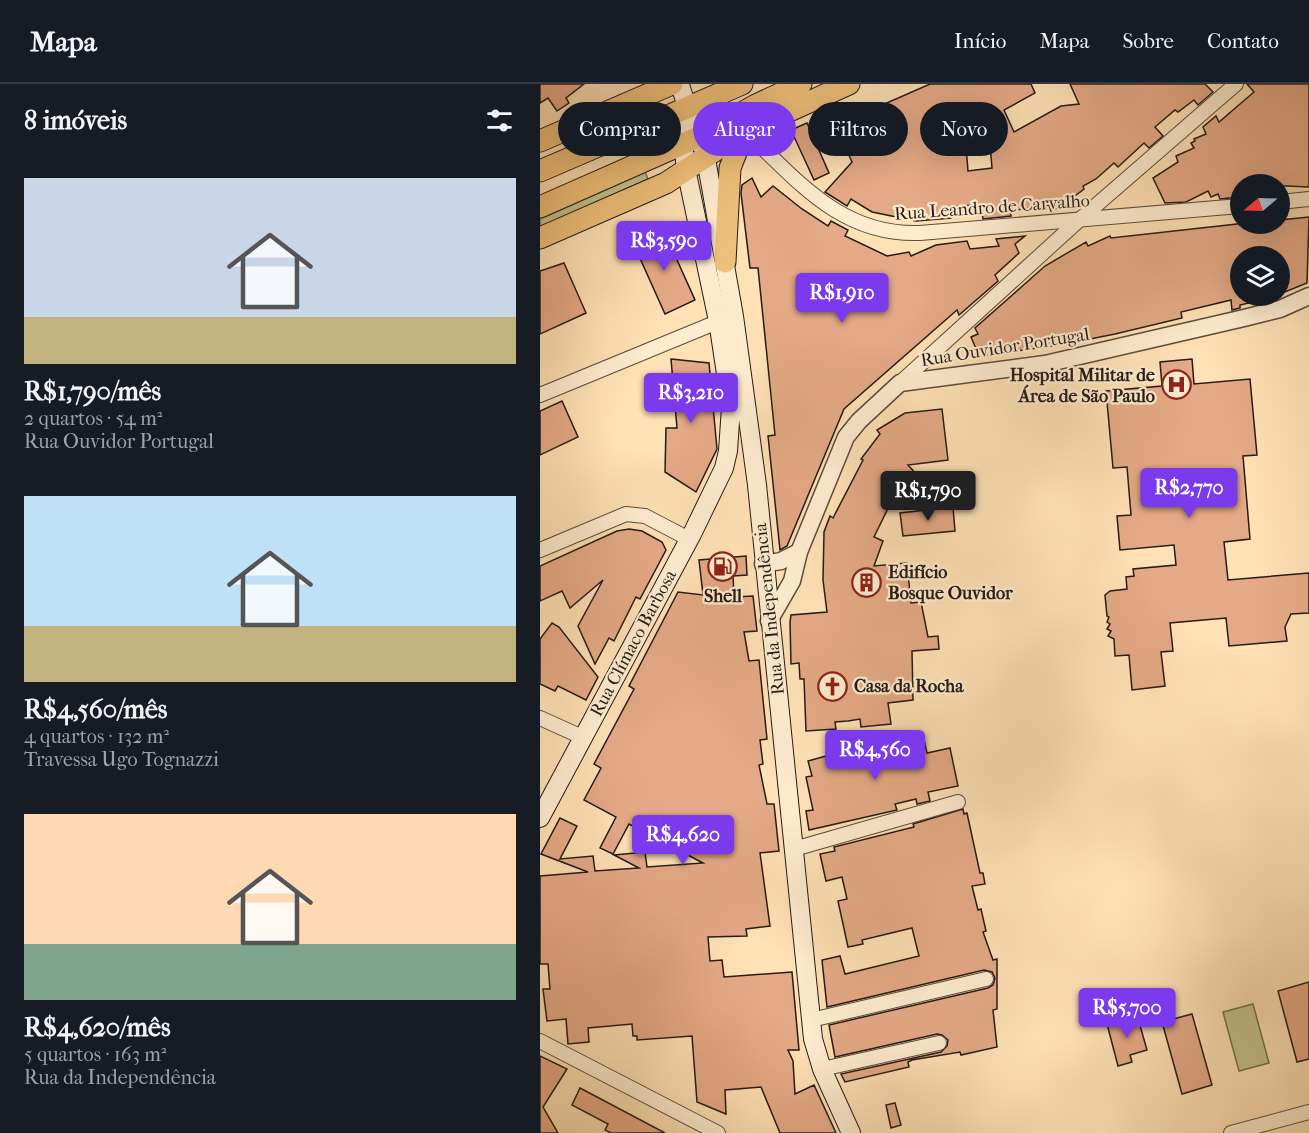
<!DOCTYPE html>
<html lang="pt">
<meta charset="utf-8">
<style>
body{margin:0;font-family:"IM FELL French Canon",serif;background:#242831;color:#f1f3f6;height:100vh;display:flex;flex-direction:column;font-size:22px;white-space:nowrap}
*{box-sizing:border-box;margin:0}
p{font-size:20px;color:#9ea1a6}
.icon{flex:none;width:33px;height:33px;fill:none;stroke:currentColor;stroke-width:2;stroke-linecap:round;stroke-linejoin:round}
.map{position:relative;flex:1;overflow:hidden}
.panel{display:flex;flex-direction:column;background:#171b24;width:540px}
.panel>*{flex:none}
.hud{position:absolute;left:18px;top:18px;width:570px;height:54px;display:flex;gap:12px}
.needle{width:39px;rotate:251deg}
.fabs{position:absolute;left:690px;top:90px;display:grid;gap:12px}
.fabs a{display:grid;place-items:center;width:60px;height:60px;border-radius:50%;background:#171b24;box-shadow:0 6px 24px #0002;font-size:30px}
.price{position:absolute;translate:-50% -51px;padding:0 14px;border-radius:6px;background:#7c3aed;color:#fff;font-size:20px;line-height:39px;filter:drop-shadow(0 2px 3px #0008)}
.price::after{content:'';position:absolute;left:50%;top:36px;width:18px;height:14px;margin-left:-9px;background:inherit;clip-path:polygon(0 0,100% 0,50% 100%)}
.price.current{background:#222;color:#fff}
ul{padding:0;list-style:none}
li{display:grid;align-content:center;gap:12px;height:318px;padding:0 24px}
li span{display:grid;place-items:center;height:186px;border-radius:0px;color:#555}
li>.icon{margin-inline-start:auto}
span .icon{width:108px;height:108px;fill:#fffc;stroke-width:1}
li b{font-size:26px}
h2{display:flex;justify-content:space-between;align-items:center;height:72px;padding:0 24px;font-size:26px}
.tag{padding:0 21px;border-radius:27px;background:#171b24;box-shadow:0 6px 24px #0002;font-size:21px;line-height:54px}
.tag.current{background:#7c3aed;color:#fff}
header{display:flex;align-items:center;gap:36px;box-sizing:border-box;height:84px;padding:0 30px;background:#171b24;border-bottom:2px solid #363941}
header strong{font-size:28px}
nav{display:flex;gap:33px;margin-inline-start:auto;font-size:21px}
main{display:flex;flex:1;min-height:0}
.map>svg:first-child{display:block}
.green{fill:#c2c28c;stroke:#746e50;stroke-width:1.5}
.building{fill:#e4a986;stroke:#261a15;stroke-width:1.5;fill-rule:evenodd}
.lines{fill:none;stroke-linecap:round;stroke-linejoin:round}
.minor-casing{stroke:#5c4c3d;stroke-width:16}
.tertiary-casing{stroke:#5c4c3d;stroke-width:19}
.secondary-casing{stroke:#261a15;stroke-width:20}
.primary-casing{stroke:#261a15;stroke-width:23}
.minor{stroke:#feeccf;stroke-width:14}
.tertiary{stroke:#feeccf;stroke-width:16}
.secondary{stroke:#feeccf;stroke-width:18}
.primary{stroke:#efc07a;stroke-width:21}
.labels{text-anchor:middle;stroke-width:4.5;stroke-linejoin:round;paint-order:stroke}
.street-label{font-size:18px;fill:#261a15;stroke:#feeccf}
.poi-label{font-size:18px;font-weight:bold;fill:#261a15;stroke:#feeccf;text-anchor:start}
</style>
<header>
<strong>Mapa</strong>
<nav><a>Início</a><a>Mapa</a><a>Sobre</a><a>Contato</a></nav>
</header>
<main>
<section class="panel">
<h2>8 imóveis<svg class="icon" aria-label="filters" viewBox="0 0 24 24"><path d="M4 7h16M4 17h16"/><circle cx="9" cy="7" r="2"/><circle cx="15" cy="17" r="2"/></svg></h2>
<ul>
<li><span style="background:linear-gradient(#c9d6e8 75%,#c2b280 0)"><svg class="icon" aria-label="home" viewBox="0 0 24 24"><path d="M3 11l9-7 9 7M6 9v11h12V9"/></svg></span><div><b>R$1,790/mês</b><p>2 quartos · 54 m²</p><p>Rua Ouvidor Portugal</p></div></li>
<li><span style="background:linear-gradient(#bfe0f5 70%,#c2b280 0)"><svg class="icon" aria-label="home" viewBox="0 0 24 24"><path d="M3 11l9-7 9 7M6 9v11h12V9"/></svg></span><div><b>R$4,560/mês</b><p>4 quartos · 132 m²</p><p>Travessa Ugo Tognazzi</p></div></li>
<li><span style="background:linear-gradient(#ffd9b3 70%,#7fa58c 0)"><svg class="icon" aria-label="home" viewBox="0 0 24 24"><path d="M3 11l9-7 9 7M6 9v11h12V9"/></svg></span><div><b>R$4,620/mês</b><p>5 quartos · 163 m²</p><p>Rua da Independência</p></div></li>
</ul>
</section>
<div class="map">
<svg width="769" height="1049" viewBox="0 0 769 1049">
<rect width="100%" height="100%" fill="#fee1b5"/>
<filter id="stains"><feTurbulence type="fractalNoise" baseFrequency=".00333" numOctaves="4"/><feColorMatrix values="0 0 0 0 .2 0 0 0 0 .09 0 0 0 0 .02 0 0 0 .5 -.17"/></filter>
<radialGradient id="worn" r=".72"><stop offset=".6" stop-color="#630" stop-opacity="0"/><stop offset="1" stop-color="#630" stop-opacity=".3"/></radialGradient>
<g class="green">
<polygon points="105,88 108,95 0,143 0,135"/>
<polygon points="713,920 729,979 699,987 683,928"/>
</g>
<g class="building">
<polygon points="0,0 44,0 26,14 29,19 17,27 8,14 0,19"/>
<path d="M 390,0 L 491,0 L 495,9 L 464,26 L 474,48 L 521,22 L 539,20 L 530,0 L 665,0 L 673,8 L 658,21 L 654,16 L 638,28 L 635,26 L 615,43 L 623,52 L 609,64 L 604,59 L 578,83 L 574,79 L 556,95 L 543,102 L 544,105 L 535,112 L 536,115 L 511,127 L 509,121 L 470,127 L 471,132 L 443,135 L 442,127 L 434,128 L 434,121 L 410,123 L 411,134 L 376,137 L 332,128 L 311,115 L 307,122 L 285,108 L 312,78 L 308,69 L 311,68 L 299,40 ZM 448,33 L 460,59 L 450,60 L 452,84 L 428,87 L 426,62 L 436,61 L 427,43 Z"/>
<polygon points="707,0 769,0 769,103 700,100 700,113 680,115 678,110 671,113 668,107 646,118 625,119 613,94 638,78 636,72 654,64 651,59 655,57 654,55 666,50 663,43 676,32 679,38 714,8"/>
<polygon points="267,39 289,89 274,96 251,46"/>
<polygon points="212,94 221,113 233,102 262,125 288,142 291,137 308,146 305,152 347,172 369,168 371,172 396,161 427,157 430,165 459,162 456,155 485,152 475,160 479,169 455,191 458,197 419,231 417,226 304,325 247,462 240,466 228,352 235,351 218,184 210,184 201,109 202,101"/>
<polygon points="769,133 767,199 740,210 740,172 700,172 700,212 721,212 722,216 700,221 700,224 692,226 691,216 641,228 642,234 575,250 520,261 447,271 437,267 431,253 438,250 435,244 505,182 546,158 548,162 570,152 571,154 697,140 740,140 740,136"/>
<polygon points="124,147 155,216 125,230 94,161"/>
<polygon points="24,179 46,229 0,250 0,187"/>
<polygon points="131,275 169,279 177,365 156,408 125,388 126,344 137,344"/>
<polygon points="652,275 654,300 710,295 717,371 703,372 710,455 684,458 688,496 769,489 769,529 751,530 745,543 747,557 689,562 686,534 630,539 633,567 621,568 625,602 592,606 589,571 575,572 574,555 568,552 571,547 567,545 570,540 567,538 569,533 567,532 565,511 570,507 587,505 586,493 594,492 593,485 636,481 634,461 580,466 577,432 591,431 587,383 573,384 566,307 622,302 620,278"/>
<polygon points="22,317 38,353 0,371 0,327"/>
<polygon points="402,325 408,376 368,381 378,392 358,411 358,404 334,453 343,457 334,482 367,479 371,519 381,518 388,553 398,552 399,565 372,567 373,616 348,619 351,640 321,643 320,635 308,637 295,638 296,645 266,647 264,595 260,595 259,579 251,580 250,538 251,531 287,528 283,496 284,448 290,432 293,434 323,376 321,375 340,350 337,346 365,329"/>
<polygon points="413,423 415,447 363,452 360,429"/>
<polygon points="89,445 102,447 122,458 126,466 100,515 96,513 74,557 69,554 55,580 38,542 63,496 30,524 22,507 0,517 0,482 77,447"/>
<polygon points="206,472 207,491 193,492 194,513 213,512 217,547 204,548 209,577 219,576 227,655 220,656 223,680 219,681 227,720 234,720 239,767 220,769 230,842 206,845 207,852 168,853 170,877 182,876 184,893 252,888 259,966 248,966 253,977 255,1010 274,1001 296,1049 240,1049 221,1003 185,1006 186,1030 157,1018 152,952 97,956 97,952 93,952 92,940 48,944 49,958 28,960 26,935 7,937 3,905 10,905 8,880 0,880 0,792 48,788 1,770 20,734 37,742 20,775 53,772 55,787 99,784 74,771 105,768 107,783 163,779 89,740 73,770 60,764 76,733 44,716 61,684 54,680 94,605 89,602 138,508 163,511 159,476"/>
<polygon points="12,539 19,543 58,593 46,616 18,602 15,607 0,600 0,555"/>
<polygon points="352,656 354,663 384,656 387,669 410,664 418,702 388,708 390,717 377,720 376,715 355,720 357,726 269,746 266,727 273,726 266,693 272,692 268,677 297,669 299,676 312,673 325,669 323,663"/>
<polygon points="423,725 424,730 427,729 440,789 443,789 445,800 432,802 438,826 441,825 446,847 443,848 453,876 457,875 457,925 453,926 457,963 421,971 420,968 372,976 368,978 369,983 305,998 301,990 401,968 407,962 408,956 402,951 397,950 295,973 289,941 448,904 453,901 455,894 452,888 444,886 287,923 282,876 300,872 305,890 379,872 372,844 322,856 323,860 308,863 298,817 307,815 302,793 286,797 280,770 295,767 294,763 374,743 373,740"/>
<polygon points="769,898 769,975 757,978 738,907"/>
<polygon points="652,930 672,1001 642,1010 622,938"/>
<polygon points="597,931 607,966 590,971 592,978 578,982 567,940"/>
<polygon points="0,972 27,985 3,1023 18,1049 0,1049"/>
<polygon points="40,1004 125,1049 71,1049 65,1046 68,1040 32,1021"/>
<polygon points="355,1019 361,1041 351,1044 346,1021"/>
</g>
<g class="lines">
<defs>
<g id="minor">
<path d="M 205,47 C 258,97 301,152 380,149 L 700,122"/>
<polyline points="740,118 769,115"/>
<polyline points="360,299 538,137 696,0"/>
<polyline points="0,311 187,234"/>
<polyline points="0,466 86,430 105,432 149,455"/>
<polyline points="0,634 42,653"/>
<polyline points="254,765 418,718"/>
<polyline points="271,936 446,895"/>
<polyline points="0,957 178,1049"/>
<polyline points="282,985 399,959"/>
<polyline points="691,1049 769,1028"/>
</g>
<g id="tertiary">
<polyline points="223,480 241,477 259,468"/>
<polyline points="229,537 252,497 259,468 306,353 319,337 360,299 505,280 704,234 740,225 769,212"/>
</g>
<g id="secondary">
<path d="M 140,0 C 146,26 160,48 166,75 L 194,232 L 217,401 L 273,955 L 282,985 L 311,1049"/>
<polyline points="0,734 152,450 184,384 188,367 191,323 178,237 146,85 143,60 146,23"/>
</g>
<g id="primary">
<polyline points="0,57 132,0"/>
<polyline points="0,87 202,0"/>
<polyline points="0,123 161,52 216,21 261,0"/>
<polyline points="0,154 126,99 205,47 309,0"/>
<polyline points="185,178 190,84 205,46"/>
</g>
</defs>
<use href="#minor" class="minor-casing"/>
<use href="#tertiary" class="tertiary-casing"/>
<use href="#secondary" class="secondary-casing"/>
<use href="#primary" class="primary-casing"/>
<use href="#minor" class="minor"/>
<use href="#tertiary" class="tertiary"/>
<use href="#secondary" class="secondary"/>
<use href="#primary" class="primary"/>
</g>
<defs>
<symbol id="hospital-ring" viewBox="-11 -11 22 22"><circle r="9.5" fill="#feeccf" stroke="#8f2418" stroke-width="1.5"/><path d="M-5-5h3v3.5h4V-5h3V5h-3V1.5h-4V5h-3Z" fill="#8f2418"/></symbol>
<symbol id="fuel-ring" viewBox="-11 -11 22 22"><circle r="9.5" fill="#feeccf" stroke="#8f2418" stroke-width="1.5"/><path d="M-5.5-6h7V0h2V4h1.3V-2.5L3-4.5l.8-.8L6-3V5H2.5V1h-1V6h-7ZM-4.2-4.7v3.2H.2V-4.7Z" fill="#8f2418"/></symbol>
<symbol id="building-ring" viewBox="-11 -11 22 22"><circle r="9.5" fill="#feeccf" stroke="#8f2418" stroke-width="1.5"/><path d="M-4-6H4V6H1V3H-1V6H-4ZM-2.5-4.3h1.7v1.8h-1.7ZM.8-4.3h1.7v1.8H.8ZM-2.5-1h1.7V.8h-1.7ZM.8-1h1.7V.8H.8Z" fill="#8f2418"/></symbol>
<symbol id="church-ring" viewBox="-11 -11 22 22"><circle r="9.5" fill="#feeccf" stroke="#8f2418" stroke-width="1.5"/><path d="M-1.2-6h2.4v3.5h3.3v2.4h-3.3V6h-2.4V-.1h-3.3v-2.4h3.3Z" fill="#8f2418"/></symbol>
</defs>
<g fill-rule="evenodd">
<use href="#hospital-ring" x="620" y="284" width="33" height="33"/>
<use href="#fuel-ring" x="166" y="466" width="33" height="33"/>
<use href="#building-ring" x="310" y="482" width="33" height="33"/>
<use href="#church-ring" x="276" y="586" width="33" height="33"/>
</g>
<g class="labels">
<g class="street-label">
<text transform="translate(452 123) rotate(-4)" y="6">Rua Leandro de Carvalho</text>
<text transform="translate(465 263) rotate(-9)" y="6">Rua Ouvidor Portugal</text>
<text transform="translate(229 525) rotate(-96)" y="6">Rua da Independência</text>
<text transform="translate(93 559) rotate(-62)" y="6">Rua Clímaco Barbosa</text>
</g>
<g class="poi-label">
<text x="615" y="297" text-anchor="end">Hospital Militar de<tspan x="615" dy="21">Área de São Paulo</tspan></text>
<text x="348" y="494">Edifício<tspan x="348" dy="21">Bosque Ouvidor</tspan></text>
<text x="183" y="518" text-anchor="middle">Shell</text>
<text x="314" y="608">Casa da Rocha</text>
</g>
</g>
<rect width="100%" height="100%" filter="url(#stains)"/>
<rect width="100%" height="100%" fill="url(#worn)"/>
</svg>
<div class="fabs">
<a><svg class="needle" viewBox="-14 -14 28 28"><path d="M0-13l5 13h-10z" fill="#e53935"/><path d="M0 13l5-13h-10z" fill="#9ea1a6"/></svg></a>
<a><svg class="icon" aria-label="layers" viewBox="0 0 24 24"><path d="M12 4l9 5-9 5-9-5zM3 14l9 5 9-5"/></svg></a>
</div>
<b class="price" style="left:124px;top:188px">R$3,590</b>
<b class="price" style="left:302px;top:240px">R$1,910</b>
<b class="price" style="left:151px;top:340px">R$3,210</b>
<b class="price" style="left:649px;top:435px">R$2,770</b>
<b class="price current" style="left:388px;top:438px">R$1,790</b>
<b class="price" style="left:335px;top:697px">R$4,560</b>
<b class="price" style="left:143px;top:782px">R$4,620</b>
<b class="price" style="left:587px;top:955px">R$5,700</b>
<div class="hud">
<a class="tag">Comprar</a>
<a class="tag current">Alugar</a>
<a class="tag">Filtros</a>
<a class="tag">Novo</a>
</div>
</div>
</main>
